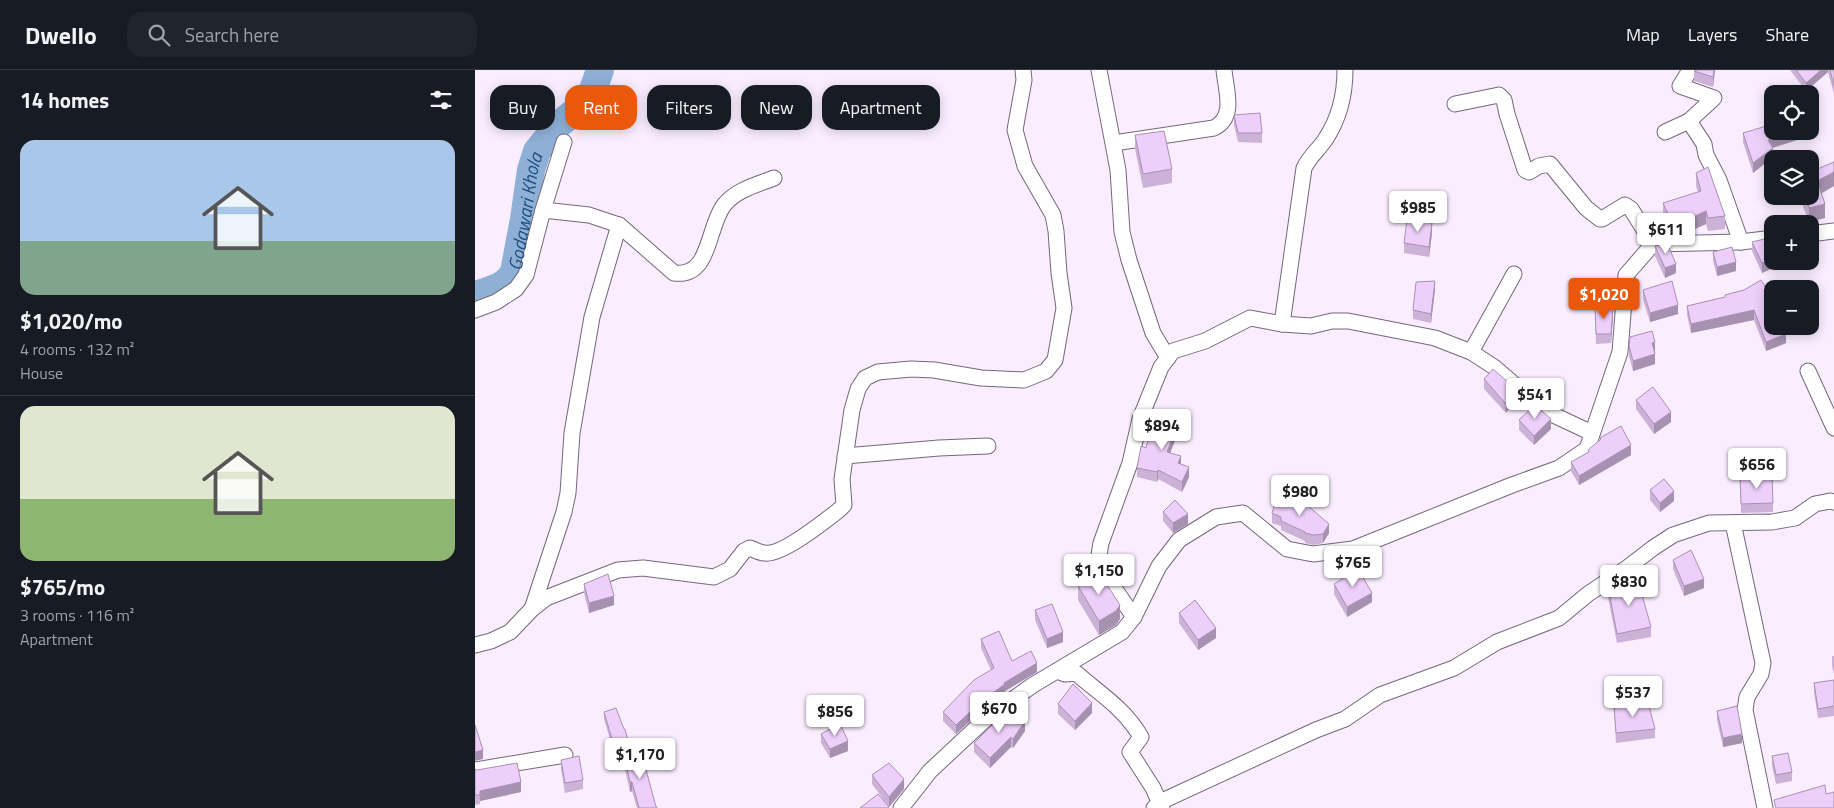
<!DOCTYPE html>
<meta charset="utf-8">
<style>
body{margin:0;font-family:"Titillium Web",sans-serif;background:#20242c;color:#f1f3f6;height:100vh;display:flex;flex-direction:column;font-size:19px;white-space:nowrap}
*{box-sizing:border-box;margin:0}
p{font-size:16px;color:#9ea1a6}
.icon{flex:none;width:28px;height:28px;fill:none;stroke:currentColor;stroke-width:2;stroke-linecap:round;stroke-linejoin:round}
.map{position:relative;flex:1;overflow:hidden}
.sheet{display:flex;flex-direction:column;background:#171b24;width:475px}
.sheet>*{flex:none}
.top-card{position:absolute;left:15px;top:15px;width:475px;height:45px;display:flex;gap:10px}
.fabs{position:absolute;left:1289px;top:15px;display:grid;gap:10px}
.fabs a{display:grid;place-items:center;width:55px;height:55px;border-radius:10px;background:#171b24;box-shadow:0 2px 12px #0003;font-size:25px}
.price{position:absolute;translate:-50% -42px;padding:0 11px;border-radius:5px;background:#fff;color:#222;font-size:16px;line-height:32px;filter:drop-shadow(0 1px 2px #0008)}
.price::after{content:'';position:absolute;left:50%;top:30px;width:15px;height:11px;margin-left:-8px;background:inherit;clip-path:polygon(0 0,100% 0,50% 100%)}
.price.current{background:#ea580c;color:#fff}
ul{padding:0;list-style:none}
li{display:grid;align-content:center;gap:10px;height:265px;padding:0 20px}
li+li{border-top:1px solid #363941}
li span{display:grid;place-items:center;height:155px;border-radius:15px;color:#555}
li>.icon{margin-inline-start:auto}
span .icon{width:90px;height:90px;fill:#fffc;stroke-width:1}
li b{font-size:21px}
h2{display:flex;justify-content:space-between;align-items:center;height:60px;padding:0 20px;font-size:21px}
.tag{padding:0 18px;border-radius:15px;background:#171b24;box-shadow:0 2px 12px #0003;font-size:18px;line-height:45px}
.tag.current{background:#ea580c;color:#fff}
header{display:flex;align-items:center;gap:30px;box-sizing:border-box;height:70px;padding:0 25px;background:#171b24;border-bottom:1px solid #363941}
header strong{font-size:24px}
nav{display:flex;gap:28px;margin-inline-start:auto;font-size:18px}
.search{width:350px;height:45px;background:#20242c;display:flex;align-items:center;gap:12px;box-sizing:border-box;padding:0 18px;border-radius:15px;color:#9ea1a6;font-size:19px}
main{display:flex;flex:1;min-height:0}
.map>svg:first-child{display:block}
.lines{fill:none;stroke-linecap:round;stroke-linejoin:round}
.river{stroke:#8eb0d6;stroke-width:28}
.minor-casing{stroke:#74677a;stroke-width:17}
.minor{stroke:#fff;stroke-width:15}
.wall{fill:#cdb2d8}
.shaded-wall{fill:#a791b0}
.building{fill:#eecffb;stroke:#a791b0}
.labels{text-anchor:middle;stroke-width:4.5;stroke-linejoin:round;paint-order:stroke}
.water-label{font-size:19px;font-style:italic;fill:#215081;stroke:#fff}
</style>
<header>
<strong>Dwello</strong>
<div class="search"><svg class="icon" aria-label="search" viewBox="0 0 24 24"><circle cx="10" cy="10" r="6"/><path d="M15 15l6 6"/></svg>Search here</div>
<nav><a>Map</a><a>Layers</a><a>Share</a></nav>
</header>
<main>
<section class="sheet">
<h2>14 homes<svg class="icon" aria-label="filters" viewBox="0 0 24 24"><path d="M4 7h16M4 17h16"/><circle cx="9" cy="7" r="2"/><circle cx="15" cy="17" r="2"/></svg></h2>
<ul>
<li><span style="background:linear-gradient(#a9c7e8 65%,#7fa58c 0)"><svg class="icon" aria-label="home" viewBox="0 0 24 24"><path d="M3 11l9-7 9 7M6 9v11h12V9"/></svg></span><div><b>$1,020/mo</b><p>4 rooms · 132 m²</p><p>House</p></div></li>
<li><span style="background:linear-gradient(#dfe7d0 60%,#8fb573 0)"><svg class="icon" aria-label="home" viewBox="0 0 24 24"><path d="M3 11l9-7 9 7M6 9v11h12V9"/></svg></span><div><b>$765/mo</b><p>3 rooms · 116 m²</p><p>Apartment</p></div></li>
</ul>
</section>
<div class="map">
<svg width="1359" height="738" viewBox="0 0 1359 738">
<rect width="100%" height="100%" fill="#f9edfe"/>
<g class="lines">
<path class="river" id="s1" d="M 0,225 C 16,220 31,217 39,202 L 49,149 L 56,100 L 62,81 L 84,54 L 114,31 L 125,0"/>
<defs>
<g id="minor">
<polyline points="624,0 643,100 647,162 654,190 678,263 693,288"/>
<polyline points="980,34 1024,25 1029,30 1032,44 1050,100 1054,102 1064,96 1075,94 1111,138 1125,149 1127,149 1150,135 1156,139 1178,174"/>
<polyline points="1214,51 1239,28 1205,16 1215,0"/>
<polyline points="1190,62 1214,51 1229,74 1231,85 1244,110 1266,172"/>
<path d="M 639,73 L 739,58 C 761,47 751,21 749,0"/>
<path d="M 68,140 L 114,145 L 144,155 L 199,203 C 236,208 232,157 249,135 C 261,120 281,115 299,108"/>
<polyline points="1335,164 1359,161"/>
<polyline points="0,240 21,232 41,219 51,205 68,140 89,72"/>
<path d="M 807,254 L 829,98 C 835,86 843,80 850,70 C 864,49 870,25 870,0"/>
<polyline points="996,282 1039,204"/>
<polyline points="1333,301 1359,358"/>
<polyline points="370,386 464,378 513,376"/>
<polyline points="1258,453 1288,593 1286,604 1272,627 1270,640 1290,738"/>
<polyline points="57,539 89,442 93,423 97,363 117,247 144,155"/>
<polyline points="659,547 626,499 624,485 626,473 655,393 665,349 686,297 698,281 730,271 775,248 807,254 836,256 857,251 873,251 960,268 996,282 1019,297 1070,341 1117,363"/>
<path d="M 0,575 L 16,571 L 35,562 L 57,539 L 71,528 L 143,500 L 168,498 L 239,507 L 255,499 L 269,481 L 275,478 C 280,480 285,483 290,483 C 306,486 350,451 364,440 L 369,435 L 367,409 L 377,340 L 383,319 L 390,308 L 403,302 L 436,299 L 459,300 L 506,308 L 549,310 L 571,301 L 580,290 L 589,238 L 584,203 L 581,161 L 578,145 L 550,96 L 540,60 L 549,10 L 548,0"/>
<path d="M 582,601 L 590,604 L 601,603 C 625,624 649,638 666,667 L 655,682 L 678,718 L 687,738"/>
<polyline points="0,700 90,685"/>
<polyline points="426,738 455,701 514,646 558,615 647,562 659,547 684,496 704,470 741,447 768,443 812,479 838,484 878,479 1037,415 1084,398 1112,379 1145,282 1151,205 1178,174 1266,172 1298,168"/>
<polyline points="679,738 685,732 841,660 870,649 905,625 979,598 1022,572 1084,548 1113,524 1152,498 1178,478 1198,465 1234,453 1297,452 1320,448 1340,434 1355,431 1359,432"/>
</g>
</defs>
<use href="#minor" class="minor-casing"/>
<use href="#minor" class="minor"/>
</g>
<g class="wall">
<polygon points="1240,0 1238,17 1219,11 1219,1"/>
<polygon points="1315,0 1359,0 1359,24 1353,2 1331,21"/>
<polygon points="759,45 787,63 787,73 763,72 759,55"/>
<polygon points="1322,61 1322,70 1298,78 1298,87 1278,103 1268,72 1268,63"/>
<polygon points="660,65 697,99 697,113 668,118 660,79"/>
<polygon points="1335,81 1340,100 1359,92 1359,116 1346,123 1350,134 1350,148 1334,152 1324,126 1335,126 1335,89 1313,89 1313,88"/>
<polygon points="1221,103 1250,146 1250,159 1233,161 1231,154 1209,164 1196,164 1188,146 1188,133 1223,122 1221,116"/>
<polygon points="957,163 954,187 929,183 929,173"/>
<polygon points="1277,172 1311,191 1311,192 1287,203 1277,181"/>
<polygon points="1180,176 1201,203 1190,208 1180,186"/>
<polygon points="1238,182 1261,201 1242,206 1238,191"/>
<polygon points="960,220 956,253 938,249 938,240"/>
<polygon points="1168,220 1203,244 1175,252 1168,230"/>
<polygon points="1269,220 1311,273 1291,281 1279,250 1216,263 1212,245 1212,236 1250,227"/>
<polygon points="1120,246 1138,246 1136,273 1121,274"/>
<polygon points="1154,276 1180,282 1180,294 1158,301 1154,286"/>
<polygon points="1009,309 1042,329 1031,343 1009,319"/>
<polygon points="1161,330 1196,352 1179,364 1161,339"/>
<polygon points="1044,350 1076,359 1059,375 1044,360"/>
<polygon points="703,363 695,383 706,395 714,407 707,422 683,409 682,412 662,407 662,398 671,378"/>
<polygon points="1125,368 1156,385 1104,415 1096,401 1096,392 1113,382 1113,380 1125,370"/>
<polygon points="1265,406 1298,433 1298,442 1266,443"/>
<polygon points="1175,420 1199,431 1185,442 1175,430"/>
<polygon points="688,442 713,454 698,463 688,451"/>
<polygon points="797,443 854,463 848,473 838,475 830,473 830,471 806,460 806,456 797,453"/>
<polygon points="1198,490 1229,518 1209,526 1198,499"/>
<polygon points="109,514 139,535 114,543 109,523"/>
<polygon points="859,514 897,532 872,547 859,524"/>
<polygon points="603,516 645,549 641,555 624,565 603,530"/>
<polygon points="1133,517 1176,557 1176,567 1142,573 1133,527"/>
<polygon points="560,540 588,572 572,578 560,550"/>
<polygon points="704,543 741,568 723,580 704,553"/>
<polygon points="506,569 537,591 562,602 530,621 530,623 508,639 481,664 468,651 468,642 516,600 506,578"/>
<polygon points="1357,586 1359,586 1359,604 1357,596"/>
<polygon points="1359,610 1359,646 1343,648 1339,622 1339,613"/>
<polygon points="583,634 617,643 600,660 583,644"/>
<polygon points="1139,636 1180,659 1180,668 1141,673"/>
<polygon points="1242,641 1267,673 1248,677 1242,650"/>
<polygon points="129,642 156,683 181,737 182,738 162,738 157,721 155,722 149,695 149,691 142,693 129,649"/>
<polygon points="550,661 538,678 536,677 515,698 499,682 499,673"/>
<polygon points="346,664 373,681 355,688 346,673"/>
<polygon points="1297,686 1317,702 1317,711 1301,714 1297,696"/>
<polygon points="86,690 108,710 108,719 90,723 86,699"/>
<polygon points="0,699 46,722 5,731 5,734 0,735"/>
<polygon points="397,705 429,719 414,737 397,714"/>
</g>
<g class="shaded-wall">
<polygon points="1239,0 1240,0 1238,17 1238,7"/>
<polygon points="1346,0 1353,0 1353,2 1331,21 1331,13"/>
<polygon points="1321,61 1322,61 1322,70 1293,79 1293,70"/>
<polygon points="1298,78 1298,87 1278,103 1278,93"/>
<polygon points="1359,102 1359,116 1342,126 1342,111"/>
<polygon points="1350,134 1350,148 1334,152 1334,138"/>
<polygon points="1231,141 1231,154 1209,164 1209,151"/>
<polygon points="957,153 957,163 954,187 954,177"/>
<polygon points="1298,189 1298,191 1311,192 1287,203 1287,193"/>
<polygon points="1261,192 1261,201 1242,206 1242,197"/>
<polygon points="1201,194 1201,203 1190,208 1190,198"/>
<polygon points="960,211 960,220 956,253 956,244"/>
<polygon points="1203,235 1203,244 1175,252 1175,243"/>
<polygon points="1138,236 1138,246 1136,273 1136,264"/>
<polygon points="1279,240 1279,250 1216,263 1216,254"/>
<polygon points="1311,264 1311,273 1291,281 1291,272"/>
<polygon points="1180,272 1180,282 1177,283 1177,273"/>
<polygon points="1180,284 1180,294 1158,301 1158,291"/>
<polygon points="1042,320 1042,329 1031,343 1031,334"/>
<polygon points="1196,342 1196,352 1179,364 1179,354"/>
<polygon points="1076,349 1076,359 1059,375 1059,366"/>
<polygon points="703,353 703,363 692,391 692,382"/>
<polygon points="1156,375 1156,385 1104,415 1104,406"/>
<polygon points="706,386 706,396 703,393"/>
<polygon points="714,397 714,407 707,422 707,412"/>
<polygon points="683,400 683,409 682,412 682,402"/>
<polygon points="1199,421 1199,431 1185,442 1185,433"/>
<polygon points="713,444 713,454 698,463 698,453"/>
<polygon points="854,454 854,463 848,473 848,464"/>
<polygon points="1229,509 1229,518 1209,526 1209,516"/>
<polygon points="897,523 897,532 872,547 872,537"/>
<polygon points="139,526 139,535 114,543 114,533"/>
<polygon points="645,535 645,549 641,555 624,565 624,551"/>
<polygon points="741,558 741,568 723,580 723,570"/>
<polygon points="588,562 588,572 572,578 572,569"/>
<polygon points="562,593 562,602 530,621 530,623 508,639 481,664 481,655 508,630 529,613"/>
<polygon points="617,633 617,643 600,660 600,651"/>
<polygon points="550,651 550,661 538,678 538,669"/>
<polygon points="1267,664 1267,673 1248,677 1248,668"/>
<polygon points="536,667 536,677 515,698 515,688"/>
<polygon points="373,671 373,681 355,688 355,679"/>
<polygon points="8,680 8,689 0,691 0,682"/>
<polygon points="156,682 156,690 149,685 149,691 142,693 142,686"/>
<polygon points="429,709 429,719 414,737 414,727"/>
<polygon points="46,712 46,722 5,731 5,721"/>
<polygon points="155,712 157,712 157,721 155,722"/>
</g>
<g class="building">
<polygon points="1220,0 1239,0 1238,7 1219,1"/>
<polygon points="1321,0 1346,0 1331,13"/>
<polygon points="1355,0 1359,0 1359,16"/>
<polygon points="785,43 787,63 763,63 759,45"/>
<polygon points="1298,54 1298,61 1321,61 1293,70 1298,78 1278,93 1268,63"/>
<polygon points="689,61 697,99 668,104 660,65"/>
<polygon points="1335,81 1340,100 1359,92 1359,102 1342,111 1350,134 1334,138 1330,126 1335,126 1335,89 1314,89 1313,88"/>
<polygon points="1233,97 1250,146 1233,148 1231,141 1209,151 1196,151 1188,133 1226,121 1221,103"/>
<polygon points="932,150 957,153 954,177 929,173"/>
<polygon points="1298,167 1298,189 1287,193 1277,172"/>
<polygon points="1192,173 1201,194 1190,198 1180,176 1185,174"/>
<polygon points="1257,177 1261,192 1242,197 1238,182"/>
<polygon points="1286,210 1298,230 1298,256 1308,256 1311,264 1291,272 1279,240 1216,254 1212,236 1250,227 1250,225 1269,220"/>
<polygon points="960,211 956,244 938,240 941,212"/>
<polygon points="1197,211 1203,235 1175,243 1168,220"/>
<polygon points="1138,236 1136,264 1121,264 1120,237"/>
<polygon points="1177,261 1180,272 1177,273 1180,284 1158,291 1154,276 1155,267"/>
<polygon points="1018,299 1042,320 1031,334 1009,309"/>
<polygon points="1178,317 1196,342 1179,354 1161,330"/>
<polygon points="1060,335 1076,349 1059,366 1044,350"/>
<polygon points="679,347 703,353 692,382 706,386 703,393 714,397 707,412 683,400 682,402 662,398 666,376 671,378"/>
<polygon points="1146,356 1156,375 1104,406 1096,392 1114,382 1113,380 1126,369 1125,368"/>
<polygon points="1297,405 1298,433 1266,434 1265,406"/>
<polygon points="1189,409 1199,421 1185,433 1175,420"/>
<polygon points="814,426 832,435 854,454 848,464 838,465 830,463 830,462 806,451 806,447 797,443 801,430 812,433"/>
<polygon points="700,430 713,444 698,453 688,442"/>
<polygon points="1216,480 1229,509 1209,516 1198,490"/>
<polygon points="621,498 645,535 641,541 624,551 603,516"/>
<polygon points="883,499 897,523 872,537 859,514"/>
<polygon points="133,504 139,526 114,533 109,514"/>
<polygon points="1163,510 1176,557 1142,564 1133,517"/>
<polygon points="720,530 741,558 723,570 704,543"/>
<polygon points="577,534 588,562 572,569 560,540"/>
<polygon points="524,561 537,591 556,581 562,593 529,613 530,614 508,630 481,655 468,642 499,610 519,598 506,569"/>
<polygon points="1359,610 1359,636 1343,639 1339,613"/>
<polygon points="598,614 617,633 600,651 583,634"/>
<polygon points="1173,632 1180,659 1141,663 1139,636"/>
<polygon points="1262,636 1267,664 1248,668 1242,641"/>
<polygon points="141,638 149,659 150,659 156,682 142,686 129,642"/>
<polygon points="530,642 550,651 538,669 536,667 515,688 499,673"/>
<polygon points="365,654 373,671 355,679 346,664"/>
<polygon points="0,655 8,680 0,682"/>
<polygon points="166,681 181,737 182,737 182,738 164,738 157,712 155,712 149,685"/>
<polygon points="1313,683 1317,702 1301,705 1297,686"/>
<polygon points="104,686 108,710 90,713 86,690"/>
<polygon points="42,693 46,712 5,721 5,725 0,725 0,699 2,700"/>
<polygon points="414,693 429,709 414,727 397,705"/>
<polygon points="1350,715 1351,724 1359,722 1359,738 1301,738 1299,730"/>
<polygon points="403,724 414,737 412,738 385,738"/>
</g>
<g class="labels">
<g class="water-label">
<text dy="7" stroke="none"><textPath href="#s1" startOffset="108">Godawari Khola</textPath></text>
</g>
</g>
</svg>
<div class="fabs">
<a><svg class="icon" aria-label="locate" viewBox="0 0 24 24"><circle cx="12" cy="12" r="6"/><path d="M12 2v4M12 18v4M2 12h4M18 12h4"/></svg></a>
<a><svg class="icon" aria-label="layers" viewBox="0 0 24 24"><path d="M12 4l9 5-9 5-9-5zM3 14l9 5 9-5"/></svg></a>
<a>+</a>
<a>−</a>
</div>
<b class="price" style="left:943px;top:163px">$985</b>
<b class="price" style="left:1191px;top:185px">$611</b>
<b class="price current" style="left:1129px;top:250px">$1,020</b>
<b class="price" style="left:1060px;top:350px">$541</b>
<b class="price" style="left:687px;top:381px">$894</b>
<b class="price" style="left:1282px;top:420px">$656</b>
<b class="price" style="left:825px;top:447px">$980</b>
<b class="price" style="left:878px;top:518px">$765</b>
<b class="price" style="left:624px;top:526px">$1,150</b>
<b class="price" style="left:1154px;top:537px">$830</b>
<b class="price" style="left:1158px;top:648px">$537</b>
<b class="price" style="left:524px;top:664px">$670</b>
<b class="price" style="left:360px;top:667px">$856</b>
<b class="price" style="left:165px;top:710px">$1,170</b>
<div class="top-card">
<a class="tag">Buy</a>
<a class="tag current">Rent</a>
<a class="tag">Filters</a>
<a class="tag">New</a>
<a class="tag">Apartment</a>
</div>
</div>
</main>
